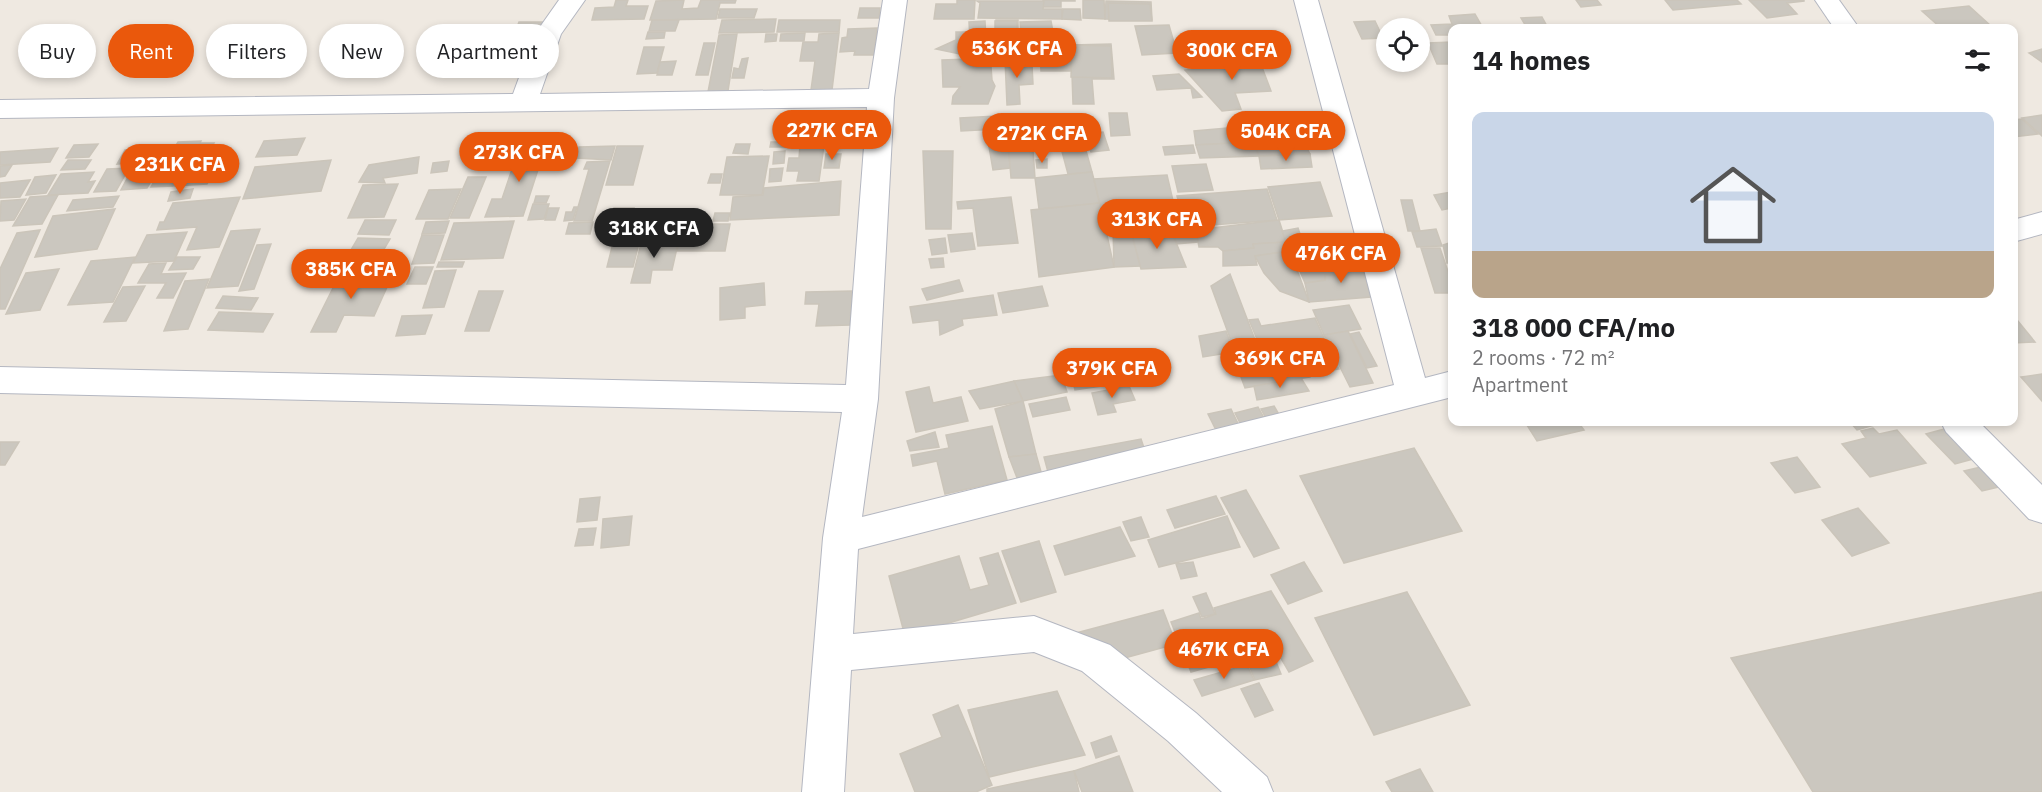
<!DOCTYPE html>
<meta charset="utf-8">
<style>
body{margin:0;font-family:"IBM Plex Sans",sans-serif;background:#f2f2f2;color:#202124;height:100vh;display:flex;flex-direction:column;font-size:22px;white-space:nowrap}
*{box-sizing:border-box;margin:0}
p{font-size:20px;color:#757577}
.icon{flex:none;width:33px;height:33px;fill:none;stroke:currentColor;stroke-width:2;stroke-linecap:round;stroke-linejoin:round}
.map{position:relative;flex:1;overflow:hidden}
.side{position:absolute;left:1448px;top:24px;width:570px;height:402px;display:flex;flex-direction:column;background:#fff;border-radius:12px;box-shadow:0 3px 9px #0003}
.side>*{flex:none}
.hud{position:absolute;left:18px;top:24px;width:570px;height:54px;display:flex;gap:12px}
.fabs{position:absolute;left:1376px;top:18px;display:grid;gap:12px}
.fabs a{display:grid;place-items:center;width:54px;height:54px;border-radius:50%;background:#fff;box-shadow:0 3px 9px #0003;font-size:30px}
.price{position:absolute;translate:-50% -51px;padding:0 14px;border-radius:21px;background:#ea580c;color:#fff;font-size:20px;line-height:39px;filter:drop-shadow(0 2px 3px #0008)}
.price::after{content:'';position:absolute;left:50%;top:36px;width:18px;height:14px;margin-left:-9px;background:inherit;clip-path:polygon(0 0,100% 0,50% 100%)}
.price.selected{background:#222;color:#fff}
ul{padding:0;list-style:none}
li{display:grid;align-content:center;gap:12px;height:318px;padding:0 24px}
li+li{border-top:2px solid #e0e0e0}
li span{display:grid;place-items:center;height:186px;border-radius:12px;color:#555}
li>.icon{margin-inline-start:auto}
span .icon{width:108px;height:108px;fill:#fffc;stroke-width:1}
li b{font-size:26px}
h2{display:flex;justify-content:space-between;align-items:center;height:72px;padding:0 24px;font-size:26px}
.tag{padding:0 21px;border-radius:27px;background:#fff;box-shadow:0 3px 9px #0003;font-size:21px;line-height:54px}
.tag.selected{background:#ea580c;color:#fff}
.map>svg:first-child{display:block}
.building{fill:#cbc7bf;stroke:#cbc5ba;stroke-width:1.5}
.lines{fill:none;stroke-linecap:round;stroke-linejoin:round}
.minor-casing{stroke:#b4b7c1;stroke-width:2}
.minor{fill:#fff;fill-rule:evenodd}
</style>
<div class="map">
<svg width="2042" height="792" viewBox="0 0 2042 792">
<rect width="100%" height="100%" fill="#efe9e1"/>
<g class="building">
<polygon points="616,0 628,0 626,6 648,6 644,19 592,20 595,8 614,7"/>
<polygon points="684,0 682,9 698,8 701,0 736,0 735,3 720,3 716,19 650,20 656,1"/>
<polygon points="957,0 975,0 974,19 934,19 936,4 957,4"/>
<polygon points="1043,0 1075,0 1075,1 1061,1 1061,7 1043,7"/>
<polygon points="1083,0 1104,0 1105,19 1083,18"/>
<polygon points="1576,0 1597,0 1601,5 1581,7"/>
<polygon points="1665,0 1737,0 1741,4 1673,10"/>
<polygon points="1749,0 1804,0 1804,1 1787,3 1797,14 1767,18"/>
<polygon points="977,1 1044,1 1043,9 1062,9 1062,19 978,18 980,3"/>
<polygon points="1106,1 1151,2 1152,20 1105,19"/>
<polygon points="1108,3 1150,4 1152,21 1109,21"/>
<polygon points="1969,6 1990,25 1941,28 1922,11"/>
<polygon points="860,8 880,8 879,18 858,18"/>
<polygon points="720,9 757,9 754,18 718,18"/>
<polygon points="1063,9 1080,9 1081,20 1062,19"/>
<polygon points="1475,14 1483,28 1452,28 1452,35 1436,35 1431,25 1452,24 1449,16"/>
<polygon points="1542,17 1548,28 1527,28 1521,18"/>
<polygon points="776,19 774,32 719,33 722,20"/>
<polygon points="652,20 679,20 675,31 649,31"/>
<polygon points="779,20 840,20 839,32 777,32"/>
<polygon points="996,20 1018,20 1018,44 995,44"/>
<polygon points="985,21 986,40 970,41 969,22"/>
<polygon points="995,21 1017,21 1016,45 995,45"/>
<polygon points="1051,21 1053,32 1021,33 1020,22"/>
<polygon points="1375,21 1383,38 1362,39 1354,22"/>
<polygon points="519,22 543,22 538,34 514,35"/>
<polygon points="1169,25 1177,53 1142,55 1135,26"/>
<polygon points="469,28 456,64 437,65 451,29"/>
<polygon points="877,28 874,55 854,55 855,51 840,52 842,38 847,37 848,29"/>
<polygon points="648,32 665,32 664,38 646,39"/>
<polygon points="956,32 967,32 967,44 976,44 979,51 960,54 936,49 956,40"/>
<polygon points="805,33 804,41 780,41 781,34"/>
<polygon points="839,33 832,90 811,90 815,61 800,61 803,42 818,42 819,34"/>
<polygon points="737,34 727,97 707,97 719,35"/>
<polygon points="766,34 777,34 776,41 765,42"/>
<polygon points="1212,37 1215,48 1180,50 1177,38"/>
<polygon points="1452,42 1452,64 1437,64 1428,43"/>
<polygon points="704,43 715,43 708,75 696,75"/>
<polygon points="1111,44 1114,79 1092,79 1094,104 1073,104 1071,45"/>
<polygon points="1072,45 1111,46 1112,78 1071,77"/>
<polygon points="644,47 664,47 657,73 637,74"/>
<polygon points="2042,49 2042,62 2029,53"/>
<polygon points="1040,51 1069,51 1071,71 1041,71"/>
<polygon points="990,53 992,80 995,86 988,104 952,104 953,96 960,87 943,87 942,60 969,59 968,54"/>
<polygon points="1257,54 1271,91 1235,93 1241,109 1222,111 1185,70 1234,66 1230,56"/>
<polygon points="748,58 744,78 732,78 734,68 739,69 742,59"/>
<polygon points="1016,58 1021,65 1032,65 1033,84 1019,85 1020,104 1007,105 1005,59"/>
<polygon points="676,61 672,75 657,75 660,62"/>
<polygon points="1179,74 1202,97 1193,98 1191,88 1157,90 1153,76"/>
<polygon points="1109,113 1127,113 1130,135 1111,136"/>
<polygon points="2042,115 2042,136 2022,118"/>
<polygon points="997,116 998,129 961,131 960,118"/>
<polygon points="2022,119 2038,134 2013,137 2013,120"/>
<polygon points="1250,126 1253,142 1196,145 1194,131"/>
<polygon points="1007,131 1010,168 993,170 987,135"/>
<polygon points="1103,132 1109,150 1091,152 1085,134"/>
<polygon points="1032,137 1035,178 1011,178 1008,140"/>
<polygon points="1301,137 1310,154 1259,156 1253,142"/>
<polygon points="305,138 297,155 256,157 264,141"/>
<polygon points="804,138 823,138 822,143 803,143"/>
<polygon points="201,141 195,153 171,154 178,142"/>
<polygon points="771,142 797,142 796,147 770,147"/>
<polygon points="1253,142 1259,156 1200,158 1196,145"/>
<polygon points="201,143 214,143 206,157 194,157"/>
<polygon points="98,144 89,157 66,158 74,145"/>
<polygon points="736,144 750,144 748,154 733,153"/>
<polygon points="520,145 546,145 523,216 485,217 492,199 502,199"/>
<polygon points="800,145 824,145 819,181 797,181 799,171 787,171 789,158 799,158"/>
<polygon points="1193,145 1195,153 1165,155 1163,147"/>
<polygon points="615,146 611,160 576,158 579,147"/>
<polygon points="617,146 643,146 633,185 606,185"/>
<polygon points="1085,147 1092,172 1068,174 1061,148"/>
<polygon points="58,148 50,162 0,165 0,152"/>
<polygon points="136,149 128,163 117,164 125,150"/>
<polygon points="138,149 155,149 149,159 132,159"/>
<polygon points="785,151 784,163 773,164 774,152"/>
<polygon points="923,151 953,151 951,229 926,229"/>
<polygon points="826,154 841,154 839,168 824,168"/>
<polygon points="1310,154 1312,167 1261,169 1259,156"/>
<polygon points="769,156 762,195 720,195 727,157"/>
<polygon points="419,157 417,173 383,178 385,183 359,182 369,165"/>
<polygon points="1047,159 1047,168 1037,168 1036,160"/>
<polygon points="68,160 91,160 85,169 61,170"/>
<polygon points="331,160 321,191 243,199 255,167"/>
<polygon points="449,161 447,171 431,173 433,163"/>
<polygon points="610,161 592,221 574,221 589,169 584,169 587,162"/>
<polygon points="209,162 203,172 182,173 188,163"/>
<polygon points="1206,164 1213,190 1178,192 1172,166"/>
<polygon points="12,165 5,176 0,177 0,166"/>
<polygon points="129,168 116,191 94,192 107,169"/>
<polygon points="783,168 781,181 769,182 770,169"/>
<polygon points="94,172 88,182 95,181 88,193 48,195 61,174"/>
<polygon points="1092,172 1100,203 1039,209 1035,178"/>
<polygon points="180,173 173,186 151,187 158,175"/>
<polygon points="213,173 207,184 175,186 181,175"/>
<polygon points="711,174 722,174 720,183 708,183"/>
<polygon points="56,175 46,193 26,195 35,177"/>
<polygon points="1167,175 1178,222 1113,227 1102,214 1094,179"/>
<polygon points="154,176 147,188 121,190 128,177"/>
<polygon points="468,177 486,177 469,218 450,218"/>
<polygon points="30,180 20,197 0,198 0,183"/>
<polygon points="841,181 839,215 730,220 733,197 763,195 764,188"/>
<polygon points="1320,182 1332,216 1279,220 1268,187"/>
<polygon points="398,184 384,217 348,218 363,185"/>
<polygon points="193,189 190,198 168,201 171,192"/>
<polygon points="461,189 448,219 416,219 429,190"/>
<polygon points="1267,189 1277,220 1185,227 1177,196"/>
<polygon points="1452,192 1452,208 1442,210 1434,195"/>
<polygon points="58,195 42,224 13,226 30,197"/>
<polygon points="119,196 113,207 67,211 73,200"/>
<polygon points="536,196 549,196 546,203 534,203"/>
<polygon points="240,197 219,247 187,250 197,227 157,230 160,222 164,222 173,203"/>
<polygon points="1011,197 1018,243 978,246 973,208 958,209 957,202"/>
<polygon points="26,199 14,220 0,221 1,201"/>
<polygon points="1401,200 1412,200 1420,231 1408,231"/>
<polygon points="1100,203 1114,267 1039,277 1031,210"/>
<polygon points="533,204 549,204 544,219 528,220"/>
<polygon points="574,207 577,207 573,220 564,221 566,212 572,212"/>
<polygon points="548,208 559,208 555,220 545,220"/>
<polygon points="614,208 634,208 631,219 611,220"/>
<polygon points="115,209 97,249 35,257 53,216"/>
<polygon points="715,213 730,213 728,221 713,221"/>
<polygon points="365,220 396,220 389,235 358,234"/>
<polygon points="1279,220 1286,242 1253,244 1254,248 1223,251 1218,247 1199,247 1196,230"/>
<polygon points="449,221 445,233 422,234 426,222"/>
<polygon points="514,221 503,258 441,260 454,223"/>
<polygon points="593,222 590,234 566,234 569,223"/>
<polygon points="649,222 665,222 662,236 646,237"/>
<polygon points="611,223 644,223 633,267 607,267 615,235 608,235"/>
<polygon points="670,224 730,224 725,251 677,251 680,238 667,237"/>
<polygon points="1113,227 1131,231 1141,266 1114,267"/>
<polygon points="1298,228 1309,261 1296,262 1290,251 1255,256 1257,265 1223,266 1223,251 1254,248 1253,244 1286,242 1282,231"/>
<polygon points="260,229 238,286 207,288 231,231"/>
<polygon points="1436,229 1442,246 1417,247 1412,232"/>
<polygon points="40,230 5,309 0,309 0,269 17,233"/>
<polygon points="1171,230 1196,230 1198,242 1176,244"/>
<polygon points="1171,230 1186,267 1141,269 1131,231"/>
<polygon points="187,232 174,261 133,263 147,235"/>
<polygon points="972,233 975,249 951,252 948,235"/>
<polygon points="422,235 444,235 434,263 412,264"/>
<polygon points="358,238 390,239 380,256 348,255"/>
<polygon points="945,238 947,253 932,255 929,240"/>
<polygon points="679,239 672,270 652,270 650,283 631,283 642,240"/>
<polygon points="1452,242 1452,262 1447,263 1443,245"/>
<polygon points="271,244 254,289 239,291 257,245"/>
<polygon points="1421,248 1440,248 1452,283 1452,293 1435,293"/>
<polygon points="1290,251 1309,302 1280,291 1264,273 1255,256"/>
<polygon points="135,257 113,302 68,305 91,261"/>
<polygon points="177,257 200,257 193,269 169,270"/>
<polygon points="943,258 944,267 931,268 929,259"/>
<polygon points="1342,258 1359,259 1371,297 1309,302 1305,283 1325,280 1325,275 1343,276"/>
<polygon points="1342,258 1343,276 1325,275 1325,280 1305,283 1296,262"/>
<polygon points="439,262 464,262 462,267 437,267"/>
<polygon points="166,263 161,274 186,273 173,298 157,298 166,283 138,283 149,264"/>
<polygon points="415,267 433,267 426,284 407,284"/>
<polygon points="59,269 40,310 6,314 26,273"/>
<polygon points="456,270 444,307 423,308 435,271"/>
<polygon points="1230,274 1262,358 1238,360 1211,286"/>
<polygon points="339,276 392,276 374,316 344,315 336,332 311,332"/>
<polygon points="209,279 188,329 164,331 185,281"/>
<polygon points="959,280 963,291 927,300 922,289"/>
<polygon points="764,283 765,305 745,307 745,318 720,320 720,288"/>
<polygon points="145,286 126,321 104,322 123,287"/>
<polygon points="1042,286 1048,306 1003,313 998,293"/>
<polygon points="479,291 503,291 489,331 465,331"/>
<polygon points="852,291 850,325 816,326 819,304 805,304 806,292"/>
<polygon points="993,295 997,315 962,319 963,325 940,335 939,320 913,323 910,307"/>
<polygon points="223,296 258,298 251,310 216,308"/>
<polygon points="1349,305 1361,329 1324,335 1313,310"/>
<polygon points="219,312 273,314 263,332 208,330"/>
<polygon points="432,315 425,334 396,336 402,316"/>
<polygon points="2013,315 2035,342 2013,343"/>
<polygon points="1315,318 1328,347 1264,356 1249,320 1258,319 1261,326"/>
<polygon points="1226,331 1234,352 1203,357 1199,336"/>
<polygon points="1348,331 1373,383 1350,387 1324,335"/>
<polygon points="1359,332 1377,366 1367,368 1350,334"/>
<polygon points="1329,349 1339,369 1309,374 1299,353"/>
<polygon points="1299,357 1310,377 1245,388 1237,366"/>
<polygon points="1144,359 1150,379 1075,390 1070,370"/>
<polygon points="2042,374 2042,401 2021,377"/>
<polygon points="1061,375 1067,392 1023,401 1014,381"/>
<polygon points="1301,378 1309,391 1257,400 1254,386"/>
<polygon points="1014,381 1023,401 980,409 969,391"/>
<polygon points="1129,386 1135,400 1113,404 1116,412 1098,415 1092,393"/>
<polygon points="929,387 933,403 961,397 968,421 916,432 906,392"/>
<polygon points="1066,397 1070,410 1033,417 1029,404"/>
<polygon points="1023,401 1036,454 1009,457 995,409"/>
<polygon points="1274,406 1284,423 1271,427 1261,409"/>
<polygon points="1258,407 1269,427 1245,433 1235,413"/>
<polygon points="1231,409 1243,434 1221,440 1208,414"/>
<polygon points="1525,422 1578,422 1584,430 1537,441"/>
<polygon points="1850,422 1885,422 1857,430"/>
<polygon points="992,426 1007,480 945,494 937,461 913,466 911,455 949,448 946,435"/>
<polygon points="1955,426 1984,456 1955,464 1926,434"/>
<polygon points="1873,428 1879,434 1897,430 1926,463 1870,477 1842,444 1866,438 1861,431"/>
<polygon points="935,432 939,447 910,451 907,441"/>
<polygon points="1141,439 1146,454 1048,472 1044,457"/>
<polygon points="0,442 19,442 5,465 0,465"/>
<polygon points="1414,448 1462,531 1344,563 1300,476"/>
<polygon points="1036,454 1043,479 1019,483 1009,457"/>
<polygon points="1797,457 1820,487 1795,493 1771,463"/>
<polygon points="1989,465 2007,485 1982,491 1964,471"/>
<polygon points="1246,490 1279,548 1254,557 1221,498"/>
<polygon points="1216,496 1225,514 1175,528 1167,510"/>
<polygon points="600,497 597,520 577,522 580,499"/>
<polygon points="1858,508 1889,543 1852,556 1822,520"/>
<polygon points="632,516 629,545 601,548 603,519"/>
<polygon points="1227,516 1240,547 1159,567 1148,540"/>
<polygon points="1141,517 1149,537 1131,541 1123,522"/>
<polygon points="1120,527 1135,556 1065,575 1054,546"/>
<polygon points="596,528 593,545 575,546 579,529"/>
<polygon points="1039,541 1056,592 1021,602 1002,551"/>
<polygon points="998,553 1016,603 905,636 889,576 959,556 970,590 989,585 980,558"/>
<polygon points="1193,562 1197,576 1181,579 1176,564"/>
<polygon points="1304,562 1322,591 1288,604 1271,575"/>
<polygon points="1271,591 1313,661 1289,672 1275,648 1191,672 1171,622 1199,613 1201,619 1216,614 1214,608"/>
<polygon points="1407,592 1470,705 1374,735 1315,618"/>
<polygon points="2042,592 2042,792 1813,792 1731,658"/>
<polygon points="1206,593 1215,614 1202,617 1193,597"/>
<polygon points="1163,610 1176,644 1084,669 1072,634"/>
<polygon points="1274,657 1281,674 1255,680 1248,663"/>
<polygon points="1247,665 1254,680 1202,696 1194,680"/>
<polygon points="1259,683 1273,710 1255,717 1241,689"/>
<polygon points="1057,691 1085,755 989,777 968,710"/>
<polygon points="958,705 992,785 976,792 915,792 900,754 942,737 933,715"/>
<polygon points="1111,736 1117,751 1096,758 1091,743"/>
<polygon points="1119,756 1133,792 1082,792 1074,771"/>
<polygon points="1420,769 1433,792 1392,792 1386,782"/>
<polygon points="1074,771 1079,792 987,792 987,789"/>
</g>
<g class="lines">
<defs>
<g id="minor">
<polygon points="559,0 585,0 561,34 540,94 869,89 883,0 907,0 894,98 878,399 862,517 1394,385 1294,0 1318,0 1425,378 1452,371 1452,397 858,549 853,634 1034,616 1110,645 1196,713 1267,777 1273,792 1222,792 1168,741 1082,671 1034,652 851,670 844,792 802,792 823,538 842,412 0,393 0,367 846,385 867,107 0,118 0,100 513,94 535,34"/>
<polygon points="1815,0 1839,0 1859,28 1834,28"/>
<polygon points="2042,212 2042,234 2013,242 2013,220"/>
<polygon points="1941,422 1979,422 2042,485 2042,523 2029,519 1946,432"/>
</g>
</defs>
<use href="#minor" class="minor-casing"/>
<use href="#minor" class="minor"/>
</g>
</svg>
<div class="fabs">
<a><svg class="icon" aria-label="locate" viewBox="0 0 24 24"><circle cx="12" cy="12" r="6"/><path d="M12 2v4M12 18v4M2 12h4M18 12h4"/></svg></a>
</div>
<b class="price" style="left:1017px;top:79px">536K CFA</b>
<b class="price" style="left:1232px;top:81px">300K CFA</b>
<b class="price" style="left:832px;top:161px">227K CFA</b>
<b class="price" style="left:1286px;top:162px">504K CFA</b>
<b class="price" style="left:1042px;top:164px">272K CFA</b>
<b class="price" style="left:519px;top:183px">273K CFA</b>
<b class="price" style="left:180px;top:195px">231K CFA</b>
<b class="price" style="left:1157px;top:250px">313K CFA</b>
<b class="price selected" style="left:654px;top:259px">318K CFA</b>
<b class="price" style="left:1341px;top:284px">476K CFA</b>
<b class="price" style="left:351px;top:300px">385K CFA</b>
<b class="price" style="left:1280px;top:389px">369K CFA</b>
<b class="price" style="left:1112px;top:399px">379K CFA</b>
<b class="price" style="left:1224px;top:680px">467K CFA</b>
<div class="hud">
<a class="tag">Buy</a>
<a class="tag selected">Rent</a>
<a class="tag">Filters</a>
<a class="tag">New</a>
<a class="tag">Apartment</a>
</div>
<section class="side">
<h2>14 homes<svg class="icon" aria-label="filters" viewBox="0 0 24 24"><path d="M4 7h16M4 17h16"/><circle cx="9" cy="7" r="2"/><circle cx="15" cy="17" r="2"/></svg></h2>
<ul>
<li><span style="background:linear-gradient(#c9d6e8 75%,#b9a48a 0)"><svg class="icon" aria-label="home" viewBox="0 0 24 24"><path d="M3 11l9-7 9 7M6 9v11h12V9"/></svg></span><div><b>318 000 CFA/mo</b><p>2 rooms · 72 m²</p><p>Apartment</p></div></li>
</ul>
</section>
</div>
